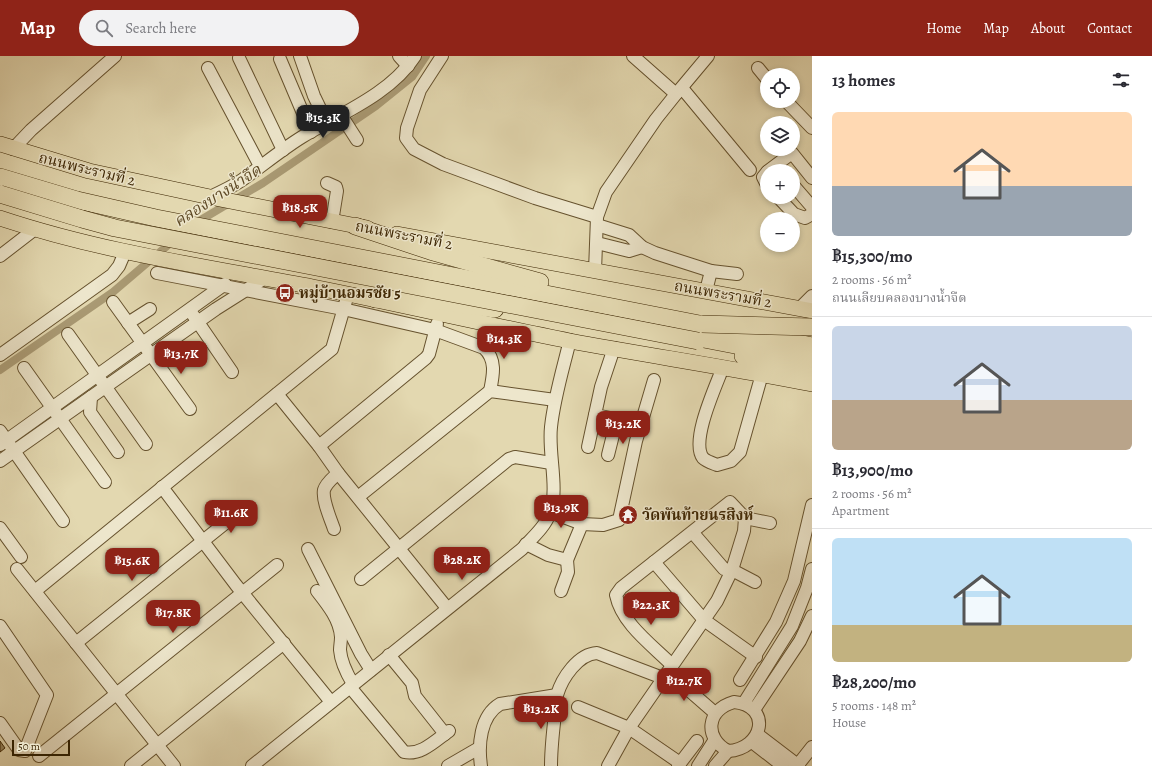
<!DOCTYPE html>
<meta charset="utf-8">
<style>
body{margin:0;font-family:Alegreya,"Noto Serif Thai",serif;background:#f2f2f3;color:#2b2b33;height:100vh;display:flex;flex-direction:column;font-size:15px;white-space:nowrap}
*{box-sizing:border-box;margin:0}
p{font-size:13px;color:#7c7c81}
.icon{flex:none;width:22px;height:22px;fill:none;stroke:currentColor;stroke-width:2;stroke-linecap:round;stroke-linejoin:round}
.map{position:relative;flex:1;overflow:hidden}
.drawer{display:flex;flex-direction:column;background:#fff;width:340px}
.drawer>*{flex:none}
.controls{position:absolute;left:760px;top:12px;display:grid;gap:8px}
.controls a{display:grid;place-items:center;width:40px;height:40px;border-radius:50%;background:#fff;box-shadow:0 2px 6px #0003;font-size:20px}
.scale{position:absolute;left:12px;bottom:10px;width:58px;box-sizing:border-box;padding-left:4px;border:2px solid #3c2502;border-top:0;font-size:11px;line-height:14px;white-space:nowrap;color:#3c2502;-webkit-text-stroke:3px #ede6cc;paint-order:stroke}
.price{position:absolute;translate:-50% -34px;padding:0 9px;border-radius:8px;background:#8f2418;color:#fff;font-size:13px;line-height:26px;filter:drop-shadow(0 1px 2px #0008)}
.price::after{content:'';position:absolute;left:50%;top:24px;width:12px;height:9px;margin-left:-6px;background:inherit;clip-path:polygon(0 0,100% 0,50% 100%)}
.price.current{background:#222;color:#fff}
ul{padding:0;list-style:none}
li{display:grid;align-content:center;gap:8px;height:212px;padding:0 20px}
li+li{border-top:1px solid #e1e1e2}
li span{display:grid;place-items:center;height:124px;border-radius:6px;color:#555}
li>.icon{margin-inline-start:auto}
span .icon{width:72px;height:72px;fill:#fffc;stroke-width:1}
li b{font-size:17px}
h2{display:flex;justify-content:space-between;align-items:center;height:48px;padding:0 20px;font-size:17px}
header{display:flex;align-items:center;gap:24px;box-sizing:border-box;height:56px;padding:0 20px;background:#8f2418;color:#fff}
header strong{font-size:19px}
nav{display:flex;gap:22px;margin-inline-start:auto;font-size:14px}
.search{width:280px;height:36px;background:#f2f2f3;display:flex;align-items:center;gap:10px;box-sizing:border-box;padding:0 14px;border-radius:22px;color:#7c7c81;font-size:15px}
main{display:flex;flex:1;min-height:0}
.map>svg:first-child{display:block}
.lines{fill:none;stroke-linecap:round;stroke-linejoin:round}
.canal{stroke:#aa9b75;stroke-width:8}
.building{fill:#93825c;stroke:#3c2502}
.minor-casing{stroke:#66522e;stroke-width:14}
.major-casing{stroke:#3c2502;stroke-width:16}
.highway-casing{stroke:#3c2502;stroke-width:18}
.minor{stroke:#ede6cc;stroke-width:12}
.major{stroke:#e3d8b0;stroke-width:15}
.highway{stroke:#e3d8b0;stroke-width:17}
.highway-bridge-casing{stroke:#3c2502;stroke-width:18;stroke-linecap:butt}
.highway-bridge{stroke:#e3d8b0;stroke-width:17}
.labels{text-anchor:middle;stroke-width:3;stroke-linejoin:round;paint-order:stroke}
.street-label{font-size:15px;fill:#3c2502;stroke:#ede6cc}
.poi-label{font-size:15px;font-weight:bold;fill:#3c2502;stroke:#ede6cc;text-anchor:start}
.water-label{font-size:16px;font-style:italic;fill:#5d4824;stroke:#ede6cc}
</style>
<header>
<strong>Map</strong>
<div class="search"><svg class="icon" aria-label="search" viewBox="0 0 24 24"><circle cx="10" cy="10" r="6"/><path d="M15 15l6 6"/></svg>Search here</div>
<nav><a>Home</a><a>Map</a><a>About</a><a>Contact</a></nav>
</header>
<main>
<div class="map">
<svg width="812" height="710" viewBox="0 0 812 710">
<rect width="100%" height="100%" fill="#e3d8b0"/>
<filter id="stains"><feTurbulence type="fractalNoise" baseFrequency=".005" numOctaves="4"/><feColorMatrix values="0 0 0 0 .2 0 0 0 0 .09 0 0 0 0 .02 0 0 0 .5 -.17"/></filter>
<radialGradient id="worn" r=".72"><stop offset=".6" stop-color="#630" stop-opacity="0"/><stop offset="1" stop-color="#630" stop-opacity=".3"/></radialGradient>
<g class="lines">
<g class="canal">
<polyline points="194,168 263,127 376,50 412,21 426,0"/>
<polyline points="0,314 113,236 174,184"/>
</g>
</g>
<polygon class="building" points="0,685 5,692 0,696"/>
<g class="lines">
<defs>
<g id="minor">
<polyline points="300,0 314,40 327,67"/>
<polyline points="399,0 408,10"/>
<polyline points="442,0 420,34 407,72 406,82 414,93 443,108 535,142 597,161"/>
<polyline points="239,2 283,94"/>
<polyline points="280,3 311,76"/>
<polyline points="208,12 260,110"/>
<polyline points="758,12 767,23"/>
<polyline points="682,32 750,114"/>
<polyline points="677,37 708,0"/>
<polyline points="786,45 812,72"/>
<polyline points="341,59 357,84"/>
<polyline points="13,93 31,74 115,0"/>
<polyline points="768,115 792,97 812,122"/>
<polyline points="767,116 763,121 767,129"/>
<polyline points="327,127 336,131 337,135 332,166"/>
<polyline points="793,129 812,151"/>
<path d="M 210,141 C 221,136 232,131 242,124 C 262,110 281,94 302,81 C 338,59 391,38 415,0"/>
<polyline points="778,141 794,158 805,162 812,158"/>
<polyline points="597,169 629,179 642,191 655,197 711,215 706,235"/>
<polyline points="597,187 629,195 642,191"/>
<polyline points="0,200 35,173"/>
<polyline points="595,215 597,161 606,136 656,63 676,38 633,0"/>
<polyline points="711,215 737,218"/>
<path d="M 157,217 L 343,253 L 435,274 L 484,292 C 497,304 493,320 490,335"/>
<polyline points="113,246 190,353"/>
<polyline points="799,253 812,240"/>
<polyline points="193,259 232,316"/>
<polyline points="128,267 150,253"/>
<polyline points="68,278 146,388"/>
<polyline points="0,299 112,219 119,210 125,196"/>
<path d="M 723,311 C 716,330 690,385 703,402 C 706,405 712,407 717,409 L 731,405 L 740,396 L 762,318"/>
<polyline points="24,312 105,426"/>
<polyline points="277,338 319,390 338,417 447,552"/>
<polyline points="91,341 90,356 118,396"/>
<polyline points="595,359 641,368"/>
<polyline points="0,375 63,465"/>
<polyline points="0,389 225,228"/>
<polyline points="319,390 426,302 429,298 437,268"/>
<polyline points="588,391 601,331 614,292"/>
<polyline points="608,399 617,363"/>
<polyline points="0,405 216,253 265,222"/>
<polyline points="162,431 236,529 331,646"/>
<polyline points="358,441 490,335 555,344"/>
<polyline points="550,456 582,468"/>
<polyline points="0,472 21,501"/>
<path d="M 334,473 C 331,464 322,444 324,434 C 326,427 333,422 338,417"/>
<polyline points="693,477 724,513 732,514 755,526"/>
<polyline points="526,488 548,499 567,504 582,468 603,469 619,464 636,385 654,324"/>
<polyline points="308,493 361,598 371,614"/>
<polyline points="654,506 704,564 756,601"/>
<polyline points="17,513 174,710"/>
<polyline points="361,523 509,403 515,401 551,407"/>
<polyline points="35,535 332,293 348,238"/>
<path d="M 317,535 C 328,549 340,564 341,581 C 341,586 340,590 340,594 C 341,607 347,618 353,628"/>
<polyline points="561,535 568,516 567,504"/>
<polyline points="0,570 47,639 25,695 19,694 0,667"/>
<polyline points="76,587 244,452"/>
<polyline points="389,599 412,627 415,640 445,678"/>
<path d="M 672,609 C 652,589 622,568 616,539 L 621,532 L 730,446 L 745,462 L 770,467"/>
<polyline points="668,616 715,657"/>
<polyline points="740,624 776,566 794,525 812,449"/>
<path d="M 350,631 L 404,696 C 421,700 436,684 449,675"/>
<path d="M 734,646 C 773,650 763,693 728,695 C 704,682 706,654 734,646 Z"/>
<polyline points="744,647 792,570 807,532 812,513"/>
<polyline points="578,651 629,672 680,707"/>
<polyline points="754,654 800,585 812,560"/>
<polyline points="757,678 799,710"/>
<polyline points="752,686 783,710"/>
<polyline points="39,700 277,509"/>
<polyline points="131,710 284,587"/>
<path d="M 252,710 L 522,493 C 532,482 545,471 550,457 C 559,432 548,398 551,371 C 554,342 563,313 570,284"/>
<polyline points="448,710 479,692"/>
<path d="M 481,710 C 478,689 480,660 500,648 L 557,639"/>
<path d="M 551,710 C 551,692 553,675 555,658 C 555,652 555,645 557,639 C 562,622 578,598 597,597 L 663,622"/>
<polyline points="608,710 629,672 717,545 732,514 744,475 745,462"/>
<polyline points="678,710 697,685"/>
<polyline points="698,710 714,685"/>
<polyline points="715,710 728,695"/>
<polyline points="797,710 812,691"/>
</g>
<g id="major">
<polyline points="0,88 89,115 210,141 367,172"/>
<path d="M 0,162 C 102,196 208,211 313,231 C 399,248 484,268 570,285 C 651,300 732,312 812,328"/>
<polyline points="397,178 812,255"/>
</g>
<g id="highway">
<polyline points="0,121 77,144 156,162 812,290"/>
<polyline points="355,170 430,195 540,226"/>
<polyline points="375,243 423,243 495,253"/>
<polyline points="683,279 812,304"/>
<polyline points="743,300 812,320"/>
</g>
</defs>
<use href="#minor" class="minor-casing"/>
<use href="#major" class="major-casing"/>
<use href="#highway" class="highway-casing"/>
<use href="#minor" class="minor"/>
<use href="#major" class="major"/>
<use href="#highway" class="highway"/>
<defs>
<g id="highway-bridge">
<polyline points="0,138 82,163 115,172 698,285"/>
<polyline points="702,268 812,271"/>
</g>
</defs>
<use href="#highway-bridge" class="highway-bridge-casing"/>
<use href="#highway-bridge" class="highway-bridge"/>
</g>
<defs>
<symbol id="bus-disc" viewBox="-11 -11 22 22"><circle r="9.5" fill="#8f2418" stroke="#ede6cc"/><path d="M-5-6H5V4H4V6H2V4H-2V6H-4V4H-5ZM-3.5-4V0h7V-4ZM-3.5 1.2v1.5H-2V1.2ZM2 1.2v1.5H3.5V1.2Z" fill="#fff"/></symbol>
<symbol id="temple-disc" viewBox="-11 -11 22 22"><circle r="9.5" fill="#8f2418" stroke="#ede6cc"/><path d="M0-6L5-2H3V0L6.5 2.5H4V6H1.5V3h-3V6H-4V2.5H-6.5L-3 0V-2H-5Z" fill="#fff"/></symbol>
</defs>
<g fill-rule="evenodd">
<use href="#bus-disc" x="274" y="226" width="22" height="22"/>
<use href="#temple-disc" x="617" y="448" width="22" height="22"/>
</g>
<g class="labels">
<g class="street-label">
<text transform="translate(87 113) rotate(14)" y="5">ถนนพระรามที่ 2</text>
<text transform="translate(404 179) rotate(11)" y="5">ถนนพระรามที่ 2</text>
<text transform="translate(723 238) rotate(10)" y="5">ถนนพระรามที่ 2</text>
</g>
<g class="poi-label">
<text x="299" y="242">หมู่บ้านอมรชัย 5</text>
<text x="642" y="464">วัดพันท้ายนรสิงห์</text>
</g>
<g class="water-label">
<text transform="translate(217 139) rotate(-33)" y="6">คลองบางน้ำจืด</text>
</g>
</g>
<rect width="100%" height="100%" filter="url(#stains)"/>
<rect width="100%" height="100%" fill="url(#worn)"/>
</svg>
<div class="controls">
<a><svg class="icon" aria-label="locate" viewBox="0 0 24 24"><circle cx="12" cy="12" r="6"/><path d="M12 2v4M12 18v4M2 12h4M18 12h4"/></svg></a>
<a><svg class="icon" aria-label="layers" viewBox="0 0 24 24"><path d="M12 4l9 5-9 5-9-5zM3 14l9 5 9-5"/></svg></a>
<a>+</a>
<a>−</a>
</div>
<div class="scale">50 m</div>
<b class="price current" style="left:323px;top:83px">฿15.3K</b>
<b class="price" style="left:300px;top:173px">฿18.5K</b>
<b class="price" style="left:504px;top:304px">฿14.3K</b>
<b class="price" style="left:181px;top:319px">฿13.7K</b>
<b class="price" style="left:623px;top:389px">฿13.2K</b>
<b class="price" style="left:561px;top:473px">฿13.9K</b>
<b class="price" style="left:231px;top:478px">฿11.6K</b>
<b class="price" style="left:462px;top:525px">฿28.2K</b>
<b class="price" style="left:132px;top:526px">฿15.6K</b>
<b class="price" style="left:651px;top:570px">฿22.3K</b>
<b class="price" style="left:173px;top:578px">฿17.8K</b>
<b class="price" style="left:684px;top:646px">฿12.7K</b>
<b class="price" style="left:541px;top:674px">฿13.2K</b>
</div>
<section class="drawer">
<h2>13 homes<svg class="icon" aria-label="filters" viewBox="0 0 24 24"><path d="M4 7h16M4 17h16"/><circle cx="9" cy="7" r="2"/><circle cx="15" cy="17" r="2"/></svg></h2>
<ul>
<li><span style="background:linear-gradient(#ffd9b3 60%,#9aa5b1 0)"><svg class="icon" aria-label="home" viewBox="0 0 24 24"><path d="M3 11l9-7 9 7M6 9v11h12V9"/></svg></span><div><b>฿15,300/mo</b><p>2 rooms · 56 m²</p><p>ถนนเลียบคลองบางน้ำจืด</p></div></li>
<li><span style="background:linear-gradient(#c9d6e8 60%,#b9a48a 0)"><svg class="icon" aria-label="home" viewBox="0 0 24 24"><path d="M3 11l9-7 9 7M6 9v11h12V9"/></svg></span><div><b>฿13,900/mo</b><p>2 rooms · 56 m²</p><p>Apartment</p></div></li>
<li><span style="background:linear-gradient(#bfe0f5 70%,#c2b280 0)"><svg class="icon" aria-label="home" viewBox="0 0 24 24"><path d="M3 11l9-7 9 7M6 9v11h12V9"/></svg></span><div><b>฿28,200/mo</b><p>5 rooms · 148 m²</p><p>House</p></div></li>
</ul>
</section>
</main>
